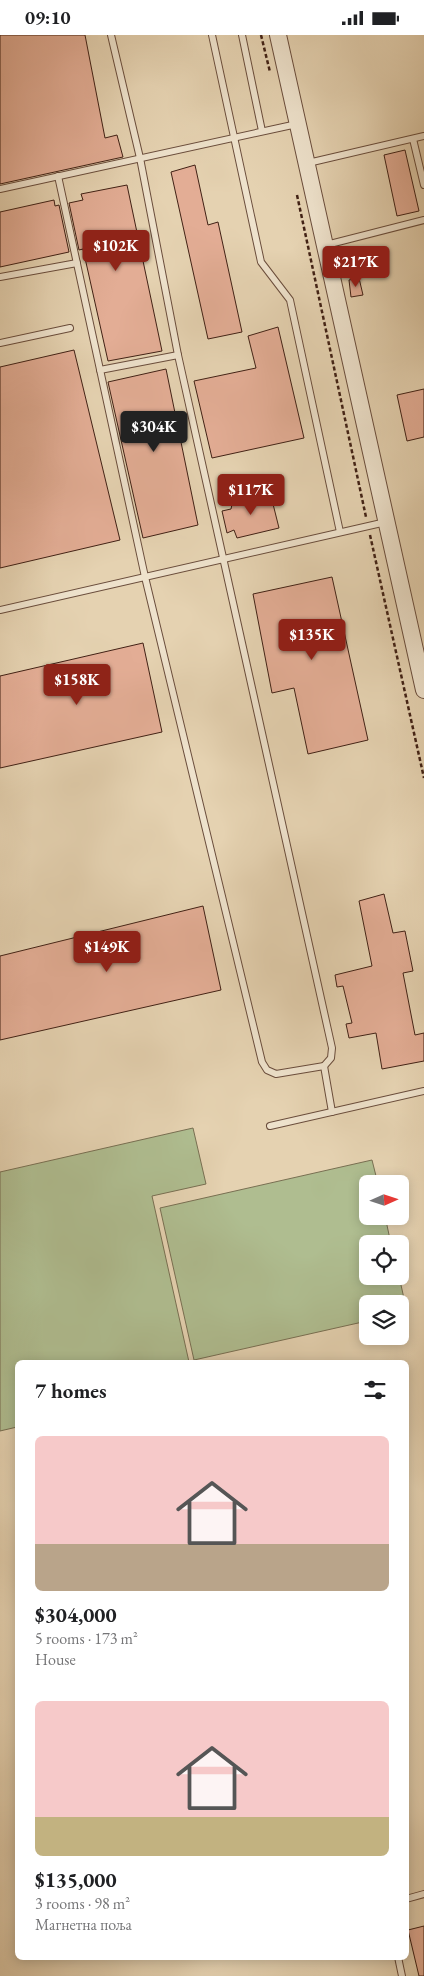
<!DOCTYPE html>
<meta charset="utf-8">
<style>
body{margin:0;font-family:"EB Garamond",serif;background:#f2f2f2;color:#202124;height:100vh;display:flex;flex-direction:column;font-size:19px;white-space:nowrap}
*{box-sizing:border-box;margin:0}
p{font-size:16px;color:#757577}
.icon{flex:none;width:28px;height:28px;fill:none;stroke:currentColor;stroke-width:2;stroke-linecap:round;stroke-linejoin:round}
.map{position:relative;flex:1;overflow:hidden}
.sheet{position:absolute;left:15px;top:1325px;width:394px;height:600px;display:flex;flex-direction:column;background:#fff;border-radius:8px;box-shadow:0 2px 12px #0003}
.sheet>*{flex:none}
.needle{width:32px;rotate:87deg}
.tools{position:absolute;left:359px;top:1140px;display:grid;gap:10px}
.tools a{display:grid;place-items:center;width:50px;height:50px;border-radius:8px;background:#fff;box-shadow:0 2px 12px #0003;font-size:25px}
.price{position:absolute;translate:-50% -42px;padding:0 11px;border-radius:5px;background:#8f2418;color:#fff;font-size:16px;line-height:32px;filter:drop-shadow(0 1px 2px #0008)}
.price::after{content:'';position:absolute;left:50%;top:30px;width:15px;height:11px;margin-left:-8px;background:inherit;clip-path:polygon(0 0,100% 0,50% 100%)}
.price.current{background:#222;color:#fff}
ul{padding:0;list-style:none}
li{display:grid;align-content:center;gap:10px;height:265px;padding:0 20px}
li span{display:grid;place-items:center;height:155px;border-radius:8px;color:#555}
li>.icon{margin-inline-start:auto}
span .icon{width:90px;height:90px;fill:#fffc;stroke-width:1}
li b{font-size:21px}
h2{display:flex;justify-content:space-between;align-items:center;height:60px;padding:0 20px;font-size:21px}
.status{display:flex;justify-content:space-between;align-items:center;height:35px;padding:0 25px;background:#fff;direction:ltr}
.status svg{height:14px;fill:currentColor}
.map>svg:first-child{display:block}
.green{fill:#afbd90;stroke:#786f52}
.building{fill:#e3ad95;stroke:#412115}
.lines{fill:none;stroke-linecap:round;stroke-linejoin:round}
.service-casing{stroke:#6a4d3c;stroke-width:8}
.tertiary-casing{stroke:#6a4d3c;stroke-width:18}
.path{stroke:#412115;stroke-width:2.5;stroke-dasharray:4 2.5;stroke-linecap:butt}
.service{stroke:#eee2cc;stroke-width:6}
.tertiary{stroke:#eee2cc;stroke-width:16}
</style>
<div class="status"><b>09:10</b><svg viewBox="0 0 49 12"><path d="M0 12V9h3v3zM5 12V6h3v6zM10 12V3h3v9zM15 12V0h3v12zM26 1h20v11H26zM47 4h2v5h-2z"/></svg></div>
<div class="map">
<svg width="424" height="1941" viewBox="0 0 424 1941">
<rect width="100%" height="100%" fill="#e5d2b1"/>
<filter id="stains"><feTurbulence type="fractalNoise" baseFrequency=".004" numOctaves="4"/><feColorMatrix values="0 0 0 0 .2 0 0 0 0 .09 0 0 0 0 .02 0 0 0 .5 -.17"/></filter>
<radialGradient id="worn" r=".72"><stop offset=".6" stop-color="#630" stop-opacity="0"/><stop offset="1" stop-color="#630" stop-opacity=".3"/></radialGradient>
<g class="green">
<polygon points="193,1093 206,1149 152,1161 189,1327 18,1328 17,1392 0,1396 0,1137"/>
<polygon points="372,1125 378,1149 368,1149 368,1181 385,1181 391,1209 368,1209 368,1241 399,1241 407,1277 400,1278 400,1269 368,1269 367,1286 194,1325 160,1173"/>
</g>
<g class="building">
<polygon points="0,0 85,0 105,103 117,100 123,122 0,149"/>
<polygon points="405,115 419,176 397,181 384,120"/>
<polygon points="195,130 208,190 218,187 242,297 208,304 171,137"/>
<polygon points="127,150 162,316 108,326 83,214 79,215 69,168 83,165 81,159"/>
<polygon points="54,165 55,171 59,170 69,217 0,232 0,177"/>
<polygon points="359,243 363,260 351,262 349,245"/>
<polygon points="278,292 304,403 212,423 194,346 256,333 248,301"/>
<polygon points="74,315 120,505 0,533 0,332"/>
<polygon points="166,334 198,490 143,503 108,347"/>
<polygon points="424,354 424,402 407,406 397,360"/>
<polygon points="270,457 279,493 237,503 234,495 227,498 222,476 231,474 233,465"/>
<polygon points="332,542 368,705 308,719 294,653 272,658 253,559"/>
<polygon points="143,608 162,697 0,733 0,641"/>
<polygon points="384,859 393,898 405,896 413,936 403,938 415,1000 424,998 424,1026 382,1034 376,998 349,1003 346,989 352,988 343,951 337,952 335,940 372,931 359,866"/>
<polygon points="203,871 221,955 0,1005 0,921"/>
<polygon points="424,1891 424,1941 419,1941 408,1895"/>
</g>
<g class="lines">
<defs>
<g id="service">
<polyline points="212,0 261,227 290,265 340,497"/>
<polyline points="242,0 262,96"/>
<polyline points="413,104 424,150"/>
<polyline points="308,128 424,101"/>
<polyline points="58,141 145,542 262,1027 267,1035 276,1039 324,1031 331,1023 332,1013 178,320 140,123 111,0"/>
<polyline points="0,154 297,89"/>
<polyline points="326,210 424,185"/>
<polyline points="0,242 77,228"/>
<polyline points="0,308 70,293"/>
<polyline points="100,335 178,320"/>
<polyline points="0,575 386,487"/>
<polyline points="324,1031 332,1077"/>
<polyline points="270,1091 424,1056"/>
<polyline points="406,1864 424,1859"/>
<polyline points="398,1922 402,1941"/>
</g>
<polyline id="tertiary" points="278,0 424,655"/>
</defs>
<use href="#service" class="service-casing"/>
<use href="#tertiary" class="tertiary-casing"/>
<g class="path">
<polyline points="261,0 270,37"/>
<polyline points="297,160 366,482"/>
<polyline points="370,500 424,743"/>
</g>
<use href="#service" class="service"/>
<use href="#tertiary" class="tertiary"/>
</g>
<rect width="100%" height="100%" filter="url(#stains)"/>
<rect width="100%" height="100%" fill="url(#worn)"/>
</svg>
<div class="tools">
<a><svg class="needle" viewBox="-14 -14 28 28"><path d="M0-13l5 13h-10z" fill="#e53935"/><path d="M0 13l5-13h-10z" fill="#757577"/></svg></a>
<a><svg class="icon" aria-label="locate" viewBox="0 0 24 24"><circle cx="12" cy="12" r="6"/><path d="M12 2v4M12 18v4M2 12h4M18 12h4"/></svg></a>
<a><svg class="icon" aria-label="layers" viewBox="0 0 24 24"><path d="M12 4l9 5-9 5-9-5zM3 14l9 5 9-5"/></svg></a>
</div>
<b class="price" style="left:116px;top:237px">$102K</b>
<b class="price" style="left:356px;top:253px">$217K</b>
<b class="price current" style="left:154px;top:418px">$304K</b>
<b class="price" style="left:251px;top:481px">$117K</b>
<b class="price" style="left:312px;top:626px">$135K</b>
<b class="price" style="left:77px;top:671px">$158K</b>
<b class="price" style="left:107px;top:938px">$149K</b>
<section class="sheet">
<h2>7 homes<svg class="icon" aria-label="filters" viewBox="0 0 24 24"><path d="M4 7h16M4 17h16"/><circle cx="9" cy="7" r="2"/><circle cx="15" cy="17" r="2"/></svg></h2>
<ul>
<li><span style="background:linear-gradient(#f6c9c9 70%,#b9a48a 0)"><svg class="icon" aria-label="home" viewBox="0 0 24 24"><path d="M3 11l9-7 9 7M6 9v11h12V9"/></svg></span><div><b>$304,000</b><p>5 rooms · 173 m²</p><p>House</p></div></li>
<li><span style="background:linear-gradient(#f6c9c9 75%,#c2b280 0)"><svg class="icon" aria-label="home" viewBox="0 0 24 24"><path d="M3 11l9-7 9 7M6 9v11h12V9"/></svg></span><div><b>$135,000</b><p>3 rooms · 98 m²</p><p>Магнетна поља</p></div></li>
</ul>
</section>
</div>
